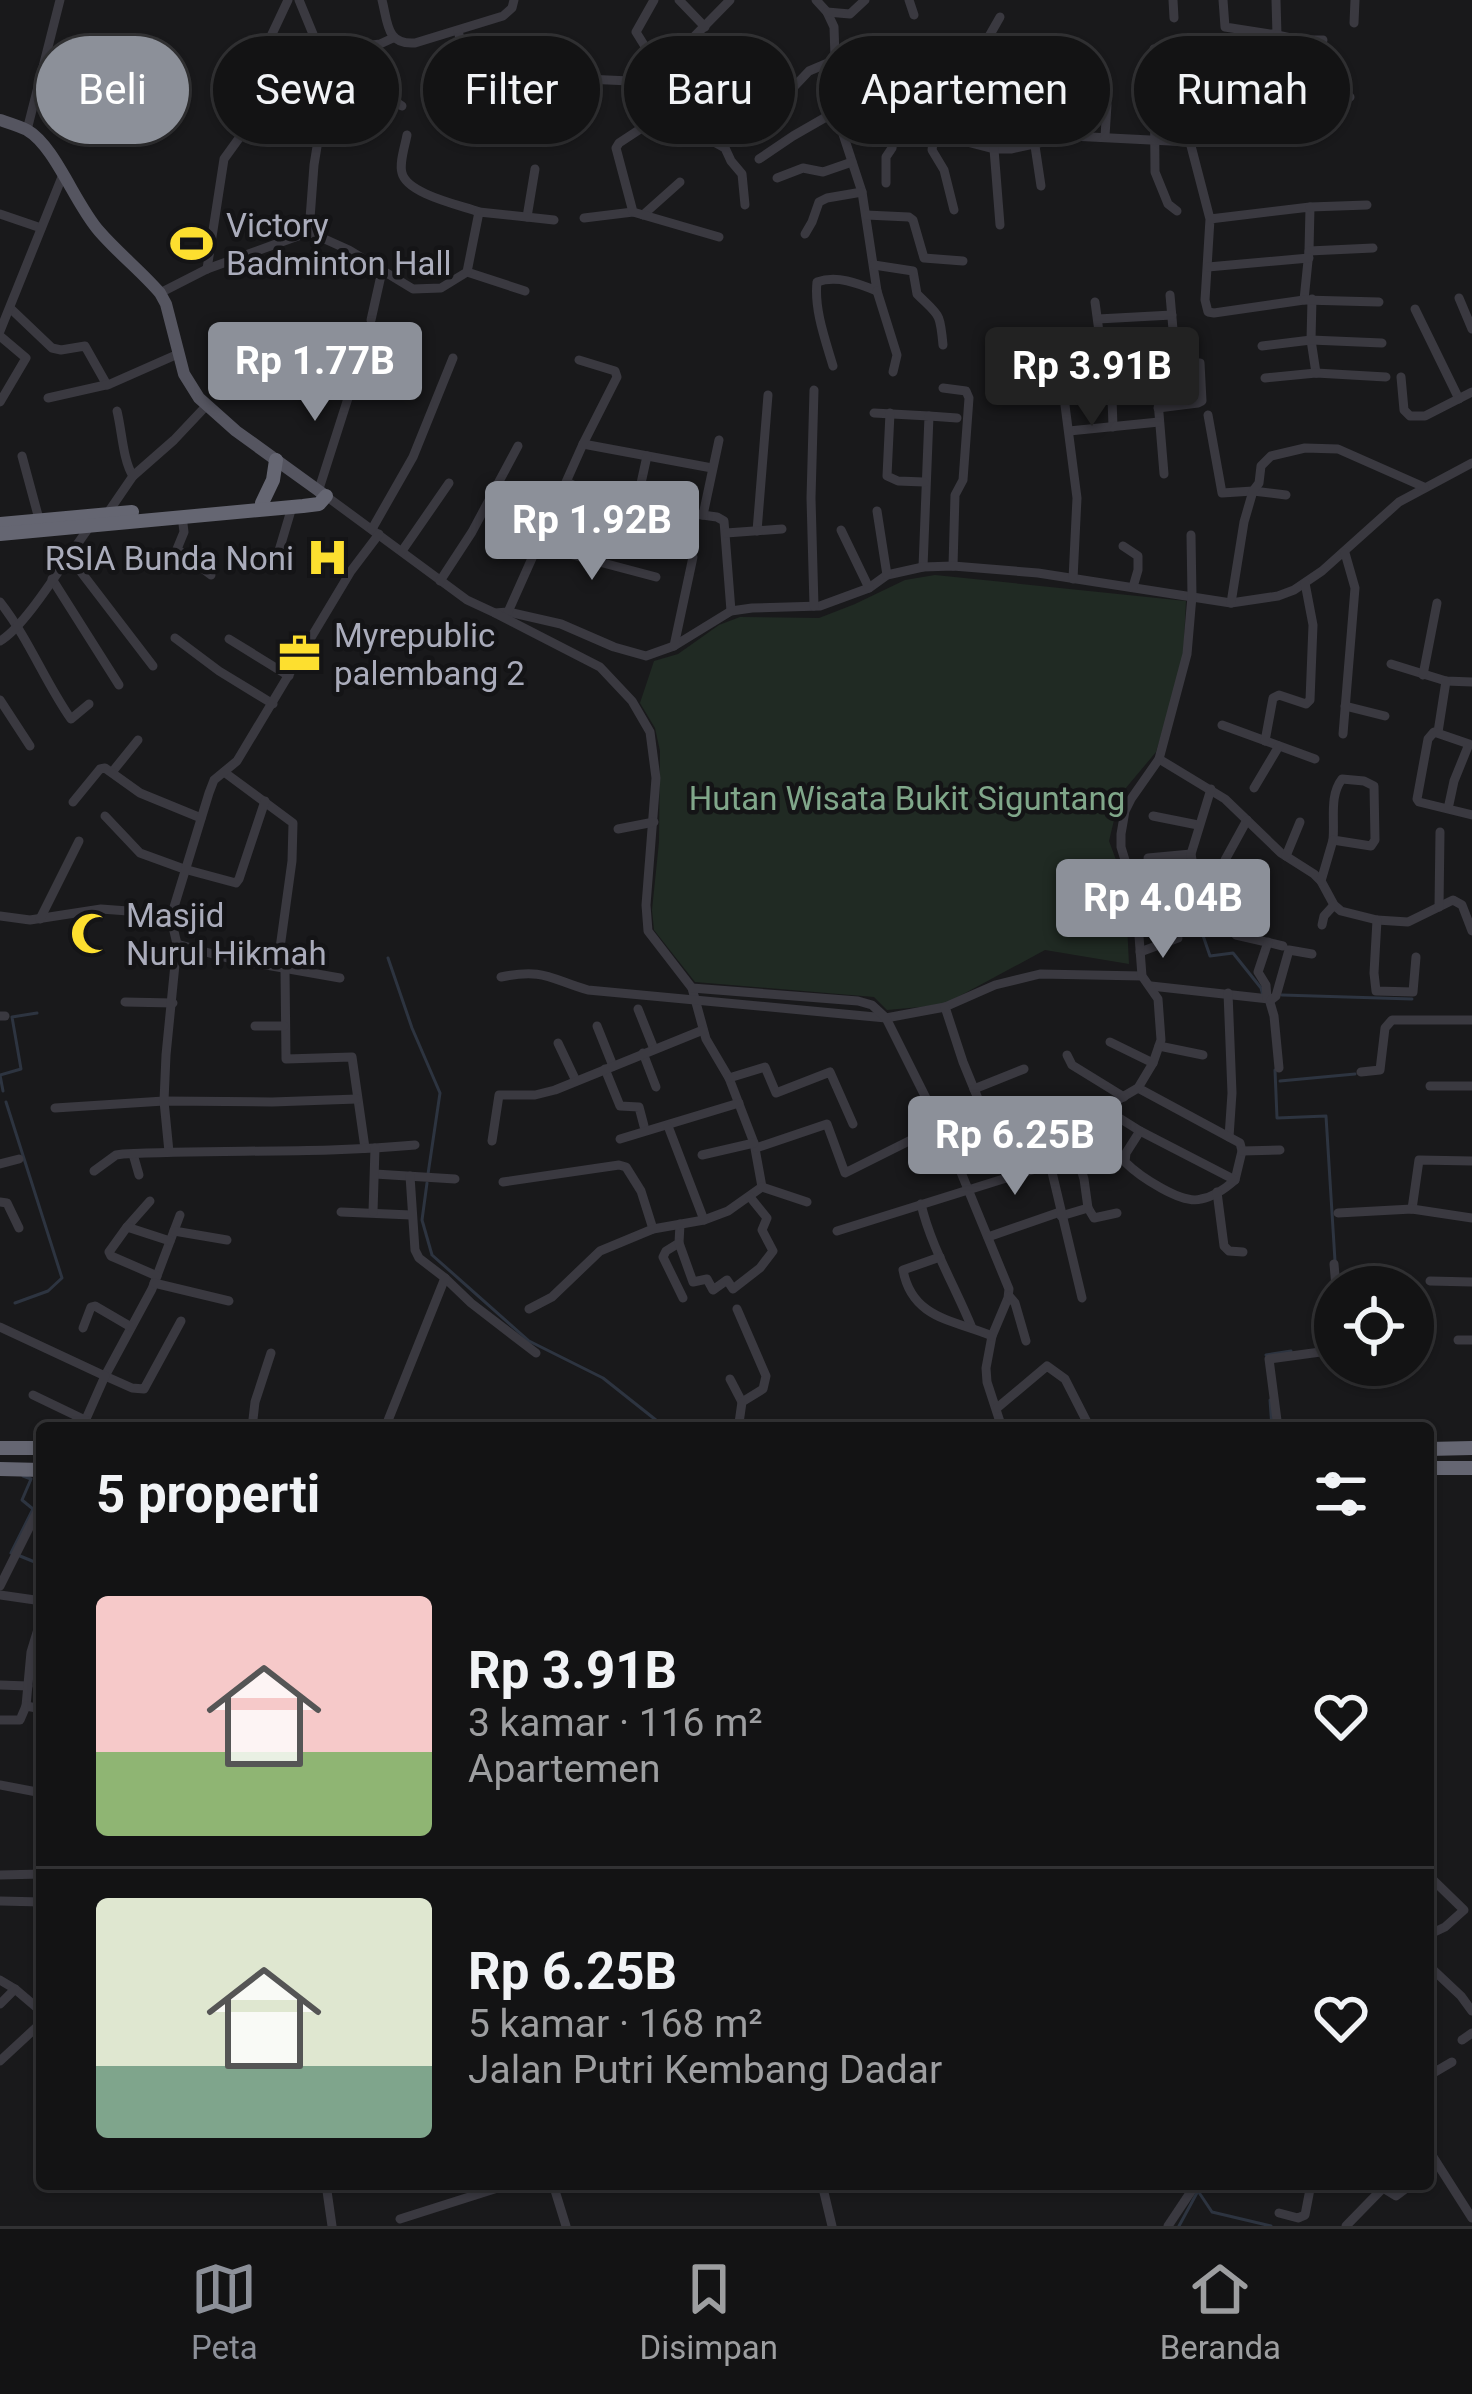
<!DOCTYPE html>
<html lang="id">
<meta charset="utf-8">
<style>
body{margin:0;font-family:Roboto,sans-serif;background:#202022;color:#f1f3f6;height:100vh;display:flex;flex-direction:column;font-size:45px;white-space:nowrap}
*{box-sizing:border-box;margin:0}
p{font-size:39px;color:#9d9ea0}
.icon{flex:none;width:66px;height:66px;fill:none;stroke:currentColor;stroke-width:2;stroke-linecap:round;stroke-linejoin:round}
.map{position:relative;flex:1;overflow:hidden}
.details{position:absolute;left:36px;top:1422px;width:1398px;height:768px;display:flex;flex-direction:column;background:#131314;border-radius:12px;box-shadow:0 3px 9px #0004,0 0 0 3px #323234}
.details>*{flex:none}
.banner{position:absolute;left:36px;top:36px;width:1401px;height:108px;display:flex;gap:24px}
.fabs{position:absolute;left:1314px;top:1266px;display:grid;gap:24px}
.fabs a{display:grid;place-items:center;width:120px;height:120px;border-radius:50%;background:#131314;box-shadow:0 3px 9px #0004,0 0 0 3px #323234;font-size:60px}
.price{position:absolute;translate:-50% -102px;padding:0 27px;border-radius:12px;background:#8c9099;color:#fff;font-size:39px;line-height:78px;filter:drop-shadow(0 3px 6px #0008)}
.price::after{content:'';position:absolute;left:50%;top:72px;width:36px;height:27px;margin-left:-18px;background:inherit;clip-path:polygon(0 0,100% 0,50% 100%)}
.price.on{background:#222;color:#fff}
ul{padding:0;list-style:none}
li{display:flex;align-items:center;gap:36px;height:300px;padding:0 60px}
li+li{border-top:3px solid #323234}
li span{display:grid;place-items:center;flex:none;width:336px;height:240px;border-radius:12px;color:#555}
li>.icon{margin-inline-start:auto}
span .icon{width:144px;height:144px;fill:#fffc;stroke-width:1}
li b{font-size:51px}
h2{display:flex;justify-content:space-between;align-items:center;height:144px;padding:0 60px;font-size:51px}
.pill{padding:0 42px;border-radius:54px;background:#131314;box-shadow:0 3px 9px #0004,0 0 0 3px #323234;font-size:42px;line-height:108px}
.pill.on{background:#8c9099;color:#fff}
.dock{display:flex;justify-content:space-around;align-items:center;height:168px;border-top:3px solid #323234;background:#131314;font-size:33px;color:#9d9ea0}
.dock a{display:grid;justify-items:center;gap:6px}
.dock .on{color:#8c9099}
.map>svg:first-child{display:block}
.green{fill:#202a23}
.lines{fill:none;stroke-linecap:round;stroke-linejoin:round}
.stream{stroke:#2d3440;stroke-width:3}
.minor{stroke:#3a3940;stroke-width:9}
.major{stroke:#555560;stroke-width:12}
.highway{stroke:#656672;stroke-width:14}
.labels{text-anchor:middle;stroke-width:9;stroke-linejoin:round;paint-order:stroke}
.poi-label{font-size:33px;fill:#aaacbb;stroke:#141416;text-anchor:start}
.park-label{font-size:33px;fill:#80a78a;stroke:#141416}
</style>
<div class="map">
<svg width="1472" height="2226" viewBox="0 0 1472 2226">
<rect width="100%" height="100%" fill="#19191b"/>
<polygon class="green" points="935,575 1186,601 1183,662 1156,752 1120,795 1109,841 1125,884 1129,964 1045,950 943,1005 887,1010 874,997 695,982 654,930 652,910 659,842 660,751 655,728 640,703 654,661 678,654 719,625 740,617 819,618 855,604 905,580"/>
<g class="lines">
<g class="stream">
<polyline points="1193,893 1205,903 1195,912 1210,956 1233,953 1261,988 1263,996"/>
<polyline points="388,958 412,1028 440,1093 428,1174"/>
<polyline points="1282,995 1412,999"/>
<polyline points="1275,1070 1277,1118 1326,1116 1335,1261"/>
<polyline points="1280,1081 1355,1074"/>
<polyline points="3,1091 0,1075 21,1069 12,1017 37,1013"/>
<polyline points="6,1102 62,1278 48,1291 15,1303"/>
<polyline points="427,1183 422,1220 432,1255 529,1341 603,1378 666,1428"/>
<polyline points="1266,1355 1291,1351"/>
<polyline points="1270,1400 1272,1428"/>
<polyline points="11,1553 33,1509 22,1500 31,1479 23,1476"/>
<polyline points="20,1556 42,1565"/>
<polyline points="1198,2186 1198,2191 1212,2212 1271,2226"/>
<polyline points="1179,2226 1198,2191"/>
</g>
<g class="minor">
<polyline points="299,0 329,73 314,165 309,232"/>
<path d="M 382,0 C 388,23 386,45 415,43 L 503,16 L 512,8 L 514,0"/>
<polyline points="679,0 705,27"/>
<path d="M 816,0 L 827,12 L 834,27 L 836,88 L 843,134 L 862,192 L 877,291 C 857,283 837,275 817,282 C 814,309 825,339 833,366"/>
<polyline points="909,0 914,15"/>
<polyline points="1173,0 1174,18"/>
<polyline points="1223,0 1225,27 1277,35 1276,0"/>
<polyline points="827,12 850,14 865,0"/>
<polyline points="1354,23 1355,0"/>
<polyline points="458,31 482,117 491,126 512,122"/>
<polyline points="1277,35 1300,40 1323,40"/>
<polyline points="1154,49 1155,172 1168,204 1177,211"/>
<polyline points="321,52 380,44 393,38"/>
<polyline points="654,61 636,32 654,0"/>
<polyline points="329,73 378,90 402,106"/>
<polyline points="586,79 630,81 646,75"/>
<polyline points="791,90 809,71 835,60"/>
<polyline points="838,99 902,115 967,142 994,149 1011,149 1071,136 1190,142 1280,115 1310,114 1350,97"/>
<polyline points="672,105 707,138 725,148 731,161 742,174 745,205"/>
<polyline points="902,115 925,76 926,67"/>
<polyline points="935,129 932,150 944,170 954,210"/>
<polyline points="27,130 60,0"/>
<polyline points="1230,132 1229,104 1244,58"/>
<path d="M 407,135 C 405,146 399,163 402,173 C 407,194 460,205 479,212"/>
<polyline points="1105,136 1107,105"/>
<polyline points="967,142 968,92 975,61 1000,17"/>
<polyline points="1190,142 1210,219 1205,300 1208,312 1214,313 1304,300 1309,251 1310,207 1210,219"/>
<polyline points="1035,146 1041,186"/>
<polyline points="759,159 793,136 840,109"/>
<polyline points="777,178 803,168 823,172 852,162"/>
<polyline points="886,183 886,157 892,148 897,114"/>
<polyline points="1310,207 1367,205"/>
<polyline points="0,214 41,228"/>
<polyline points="643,215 680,182"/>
<polyline points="866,215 909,217 913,220 924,258 963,261"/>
<polyline points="527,217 535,169"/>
<polyline points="584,218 633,212"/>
<polyline points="1000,225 994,149 997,111 1010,78"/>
<polyline points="805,234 812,222 819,202 827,198 862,192"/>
<polyline points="719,237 633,212 616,148 619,143 660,116 672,105 647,77 648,66 684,47 730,0"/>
<polyline points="1309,251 1373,248"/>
<path d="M 874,265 L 913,271 L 917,294 C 939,316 940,311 943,345"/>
<polyline points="1208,267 1309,258"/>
<polyline points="207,269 224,159 263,105 249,83 288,0"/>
<polyline points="467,272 525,291"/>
<polyline points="877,291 897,355 893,372"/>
<polyline points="160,293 207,269 309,232 349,250 413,289 441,288 467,272 479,212 554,220"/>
<polyline points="1170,295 1176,364"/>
<polyline points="1459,298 1472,329"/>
<polyline points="1312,299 1311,340 1316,373"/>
<polyline points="1304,300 1379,302"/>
<polyline points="1095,302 1104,369"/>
<polyline points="10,308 52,348 61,350 85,346 107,385"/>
<polyline points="1415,309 1459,399"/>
<polyline points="1098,319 1172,315"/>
<polyline points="371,320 382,271"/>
<polyline points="0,331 62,177"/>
<polyline points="0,336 26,358 0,402"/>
<polyline points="1262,346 1311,340 1382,343"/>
<polyline points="1155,365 1164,474"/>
<polyline points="1111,369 1113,427"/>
<polyline points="1401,377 1404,410 1410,416 1425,416 1472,392"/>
<polyline points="1265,378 1316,373 1386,377"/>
<polyline points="943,388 966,391 969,398 963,480 955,495 953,566"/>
<polyline points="48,398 110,384 178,354"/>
<path d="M 117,411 C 122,431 123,461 133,476"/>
<polyline points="874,413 929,416 923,567"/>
<polyline points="890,413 887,476 898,481 924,482"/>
<polyline points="1208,415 1222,493 1253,491 1286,495"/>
<polyline points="929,416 957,418"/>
<polyline points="1069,431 1159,422"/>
<polyline points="583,444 712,468"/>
<polyline points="22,456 39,519"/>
<polyline points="647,456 636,506 717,517 724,521 731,611"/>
<polyline points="567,482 595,496"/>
<polyline points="318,492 357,370"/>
<polyline points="326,496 467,600 495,613 508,612 561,624 614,647 646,656 674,646 731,611 752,608 820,606 869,588 887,575 923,567 953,566 1038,573 1231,603 1278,596 1294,590 1322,571 1399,502 1472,463"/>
<polyline points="618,503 636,506"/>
<polyline points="877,511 887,575"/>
<polyline points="107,514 133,476 174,440 207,405"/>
<polyline points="703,515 719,440"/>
<polyline points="182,516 184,532 177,549 211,575"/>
<polyline points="372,529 413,457 453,358"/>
<polyline points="841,530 869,588"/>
<polyline points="757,531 768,395"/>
<polyline points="726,533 782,529"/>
<polyline points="539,546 656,577"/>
<polyline points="1123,546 1138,556 1138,570 1133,587"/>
<polyline points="402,551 449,483"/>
<polyline points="68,555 153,666"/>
<polyline points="275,564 292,507"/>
<polyline points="52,579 119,685"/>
<path d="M 1073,579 L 1077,498 L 1062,382 C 1079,366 1173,361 1200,363 L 1202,401 L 1198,403 L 1158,408"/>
<polyline points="440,581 472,532 518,446"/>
<path d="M 0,602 C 29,639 45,682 71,719 L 89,704"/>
<polyline points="1231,603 1244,522 1253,491 1259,483 1261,466 1271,456 1305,448 1338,449 1424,487"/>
<polyline points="814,606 811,498 814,390"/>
<polyline points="508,612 583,444 617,377 615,371 579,360"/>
<polyline points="495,613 600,667 632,701 650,732 656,778 646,905 648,931 692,988 706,1039 729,1078 754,1143 762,1187 728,1211 704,1220"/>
<polyline points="175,638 219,671 273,704"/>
<polyline points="229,639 289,676"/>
<path d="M 0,641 C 26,627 70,552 91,525"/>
<polyline points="674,646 693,557"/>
<polyline points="1391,664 1446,681 1472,682"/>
<polyline points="1423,675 1437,603"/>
<polyline points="0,700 30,746"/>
<polyline points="1345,706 1385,716"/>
<polyline points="1222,725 1315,759"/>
<polyline points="1438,732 1446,681"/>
<polyline points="1343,734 1355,588 1345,553"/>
<polyline points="1265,741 1273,698 1279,695 1306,704 1310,700 1313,625 1305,583"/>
<polyline points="1159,759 1225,799 1281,853 1314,874 1321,881 1334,905 1341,911 1377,920 1408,922 1453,900 1462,905 1472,931"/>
<polyline points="113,771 138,740"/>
<polyline points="224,772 293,823 292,861 280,948"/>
<path d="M 1342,779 L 1364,781 L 1374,786 L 1375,840 L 1371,846 L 1333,840 C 1335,819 1329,796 1342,779 Z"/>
<polyline points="1254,788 1279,746"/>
<polyline points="73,802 100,769 105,768 140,793 201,818"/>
<polyline points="1448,809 1454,781 1469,744 1434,732 1428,739 1417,799 1419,802 1472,815"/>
<polyline points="105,816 140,853 184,869 236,883 239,879 265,801"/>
<polyline points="1153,816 1198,825"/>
<polyline points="618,829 654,822"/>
<polyline points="1286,856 1300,822"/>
<polyline points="1148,858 1191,854"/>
<polyline points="1225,860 1247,820"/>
<polyline points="1195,876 1191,854 1211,789"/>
<polyline points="1321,881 1333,840"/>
<polyline points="1137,904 1200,889 1236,935 1283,946"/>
<polyline points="1439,907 1440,832"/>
<polyline points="0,916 30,920 101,909 128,911 173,927"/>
<polyline points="40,919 79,841"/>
<polyline points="1377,920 1374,973 1376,991 1413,992 1416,957"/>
<polyline points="1322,925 1324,916 1334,905"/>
<polyline points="177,944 231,959 340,978"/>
<polyline points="1140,952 1178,938"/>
<polyline points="285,970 286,1059 352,1057 365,1148"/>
<path d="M 501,977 C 544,968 550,979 588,990 L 886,1018 L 945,1007 L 995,985 L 1040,974 L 1142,976"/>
<polyline points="1151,986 1269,999 1274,1016 1279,1068"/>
<polyline points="692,988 858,1001 872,1005 886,1018 951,1148 1009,1289 1008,1298 992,1336 986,1368 987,1382 1002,1428"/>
<polyline points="1228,993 1232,1093 1229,1137"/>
<polyline points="1267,998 1266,985 1258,972 1268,942"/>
<polyline points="1271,1000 1276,996 1289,950 1312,954"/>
<polyline points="125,1002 173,1003"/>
<polyline points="945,1007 963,1062 981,1106"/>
<polyline points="638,1009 654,1049"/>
<polyline points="0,1016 5,1016"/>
<polyline points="255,1026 284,1026"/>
<polyline points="597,1026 613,1066"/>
<polyline points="1110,1042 1153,1063"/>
<polyline points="558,1043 576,1081"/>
<polyline points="1159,1046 1203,1055"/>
<polyline points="643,1053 656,1087"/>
<polyline points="1067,1055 1072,1065 1124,1097"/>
<polyline points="605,1069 620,1106 639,1107 644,1126"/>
<polyline points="1361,1072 1380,1070 1385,1028 1392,1020 1472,1020"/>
<polyline points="729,1078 765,1067 776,1093 830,1072 853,1124"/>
<polyline points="1430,1086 1472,1086"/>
<path d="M 1138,1088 L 1240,1143 L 1242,1151 L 1235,1180 C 1226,1188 1213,1197 1201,1199 C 1182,1205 1139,1176 1125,1162 L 1126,1153 L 1140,1131"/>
<polyline points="974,1089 1024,1069"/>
<polyline points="55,1108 164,1101 272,1102 357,1099"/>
<polyline points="1105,1109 1140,1131 1235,1180"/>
<polyline points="620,1139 739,1103"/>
<polyline points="492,1141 499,1095 535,1095 555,1090 703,1030"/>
<polyline points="756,1148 827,1124 845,1173 939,1126"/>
<polyline points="1242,1151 1280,1150"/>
<polyline points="169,1152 164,1101 166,1055 177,944 173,927 174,907 209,793 214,780 237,761 351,571 379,534"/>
<polyline points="133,1154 139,1175"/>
<polyline points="702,1155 754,1143"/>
<polyline points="0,1164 19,1159"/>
<path d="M 94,1171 L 116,1155 L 123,1154 C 221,1149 318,1154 415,1145"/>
<polyline points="375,1174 455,1179"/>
<polyline points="503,1182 619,1165 626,1167 641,1191 653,1229"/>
<polyline points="762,1187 807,1202"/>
<polyline points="1217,1192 1224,1246 1229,1251 1243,1252"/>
<polyline points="0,1202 7,1203 19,1228"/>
<path d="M 921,1204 C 931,1247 955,1286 972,1328"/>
<polyline points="1088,1208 1094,1218 1117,1213"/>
<polyline points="1412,1209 1419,1160 1472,1161"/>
<polyline points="341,1212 411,1215"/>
<polyline points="373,1212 375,1148"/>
<polyline points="1338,1213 1412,1209 1472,1218"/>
<polyline points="180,1215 152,1289 105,1376 132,1388 144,1389 181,1321"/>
<polyline points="1061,1216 1088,1208 1084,1179 1069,1131"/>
<polyline points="680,1224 679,1243 666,1251 663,1257 683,1298"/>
<polyline points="127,1227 150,1201"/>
<polyline points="174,1231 227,1240"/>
<polyline points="837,1231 1048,1165"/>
<polyline points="988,1237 1060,1212"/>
<polyline points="679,1243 693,1282 707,1279 713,1290 727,1280 733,1289 760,1268 773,1251 762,1230 767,1218 750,1197"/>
<path d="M 940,1257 L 903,1270 C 912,1319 954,1320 992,1336"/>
<polyline points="1334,1264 1336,1287"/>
<polyline points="157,1276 111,1256 109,1252 127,1227 170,1241"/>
<polyline points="445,1278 471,1303 536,1353"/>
<polyline points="1430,1281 1472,1282"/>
<polyline points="154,1283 229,1301"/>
<polyline points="1009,1296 1015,1303 1026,1341"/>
<polyline points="1082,1298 1046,1147 1051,1139 1138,1088 1153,1063 1161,1040 1158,999 1142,976 1136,896 1121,847 1121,834 1125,811 1131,799 1159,759 1187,654 1192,596 1191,535"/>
<polyline points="529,1309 552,1297 600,1251 653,1229 704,1220 668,1126"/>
<polyline points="0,1327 105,1376 82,1428"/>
<polyline points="83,1328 91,1307 95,1306 131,1327"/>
<polyline points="1458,1340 1472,1340"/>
<polyline points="730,1379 742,1402"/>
<polyline points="33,1395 85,1420"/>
<polyline points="997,1408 1047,1366 1065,1379 1090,1428"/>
<polyline points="252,1428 255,1402 271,1353"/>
<polyline points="385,1428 445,1278 419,1258 415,1250 410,1176"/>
<polyline points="734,1428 739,1423 742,1402 763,1389 766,1376 737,1309"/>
<polyline points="1278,1428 1269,1359 1335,1350"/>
<polyline points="0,1586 42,1502"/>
<polyline points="0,1595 42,1601"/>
<polyline points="0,1685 28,1686"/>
<polyline points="26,1706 31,1652 42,1616"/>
<polyline points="0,1720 20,1720 26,1706 42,1709"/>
<polyline points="0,1785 42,1793"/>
<polyline points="1428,1844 1432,1851 1428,1855"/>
<polyline points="0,1875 42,1874"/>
<polyline points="1428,1875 1464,1910 1445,1927 1428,1935"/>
<polyline points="0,1901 42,1902"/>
<polyline points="1428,1965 1461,1996 1472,2011"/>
<polyline points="0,1980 15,1989 42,2012"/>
<polyline points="0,2004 15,1989"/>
<polyline points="1462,2040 1472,2033"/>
<polyline points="0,2061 42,2022"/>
<polyline points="1428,2076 1452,2062"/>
<polyline points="1428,2149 1472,2218"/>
<polyline points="326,2184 332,2226"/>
<polyline points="553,2184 566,2226"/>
<polyline points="822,2184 832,2226"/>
<polyline points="1279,2213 1298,2218 1305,2215 1311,2184"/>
<polyline points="400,2219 510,2184"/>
<polyline points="1168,2226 1196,2184"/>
<polyline points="1346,2226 1383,2188 1396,2196 1412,2184"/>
</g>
<path class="major" d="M 0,120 C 9,123 19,126 27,130 C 55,146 75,204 99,231 C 118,253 141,271 160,293 L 166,304 L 184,374 L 199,398 L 236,431 L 326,496"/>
<g class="highway">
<polyline points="262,503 273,480 276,460"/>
<polyline points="0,524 132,512"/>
<polyline points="0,534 303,506 319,504 326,496"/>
<polyline points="0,1448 42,1448"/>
<polyline points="1428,1449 1472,1448"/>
<polyline points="1428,1468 1472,1468"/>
<polyline points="0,1469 42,1470"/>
</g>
</g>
<defs>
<symbol id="stadium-bare" viewBox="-9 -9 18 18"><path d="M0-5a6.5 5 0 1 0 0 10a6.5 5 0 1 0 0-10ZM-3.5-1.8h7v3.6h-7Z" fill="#fddf2f" stroke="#141416" stroke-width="2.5" paint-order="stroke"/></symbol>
<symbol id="hospital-bare" viewBox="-9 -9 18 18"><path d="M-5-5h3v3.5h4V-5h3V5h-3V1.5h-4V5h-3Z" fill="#fddf2f" stroke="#141416" stroke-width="2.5" paint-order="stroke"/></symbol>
<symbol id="office-bare" viewBox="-9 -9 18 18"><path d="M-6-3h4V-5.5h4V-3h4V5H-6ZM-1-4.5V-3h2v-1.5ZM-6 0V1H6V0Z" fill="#fddf2f" stroke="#141416" stroke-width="2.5" paint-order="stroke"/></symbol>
<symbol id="mosque-bare" viewBox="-9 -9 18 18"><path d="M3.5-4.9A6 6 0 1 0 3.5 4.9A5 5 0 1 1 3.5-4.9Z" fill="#fddf2f" stroke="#141416" stroke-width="2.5" paint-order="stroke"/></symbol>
</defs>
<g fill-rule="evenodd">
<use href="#stadium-bare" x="162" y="214" width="59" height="59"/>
<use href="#hospital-bare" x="298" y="528" width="59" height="59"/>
<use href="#office-bare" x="270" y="624" width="59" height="59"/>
<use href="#mosque-bare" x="62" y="904" width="59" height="59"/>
</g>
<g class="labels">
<g class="poi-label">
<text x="226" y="237">Victory<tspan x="226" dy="38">Badminton Hall</tspan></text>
<text x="294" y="570" text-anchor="end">RSIA Bunda Noni</text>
<text x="334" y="647">Myrepublic<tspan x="334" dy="38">palembang 2</tspan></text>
<text x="126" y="927">Masjid<tspan x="126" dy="38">Nurul Hikmah</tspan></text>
</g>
<g class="park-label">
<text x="907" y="810">Hutan Wisata Bukit Siguntang</text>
</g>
</g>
</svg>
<div class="fabs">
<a><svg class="icon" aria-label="locate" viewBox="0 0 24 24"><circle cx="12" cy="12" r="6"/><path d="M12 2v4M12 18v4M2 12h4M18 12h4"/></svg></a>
</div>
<b class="price" style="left:315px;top:424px">Rp 1.77B</b>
<b class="price on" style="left:1092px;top:429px">Rp 3.91B</b>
<b class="price" style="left:592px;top:583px">Rp 1.92B</b>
<b class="price" style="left:1163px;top:961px">Rp 4.04B</b>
<b class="price" style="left:1015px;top:1198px">Rp 6.25B</b>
<div class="banner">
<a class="pill on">Beli</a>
<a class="pill">Sewa</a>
<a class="pill">Filter</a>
<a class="pill">Baru</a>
<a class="pill">Apartemen</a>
<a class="pill">Rumah</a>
</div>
<section class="details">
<h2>5 properti<svg class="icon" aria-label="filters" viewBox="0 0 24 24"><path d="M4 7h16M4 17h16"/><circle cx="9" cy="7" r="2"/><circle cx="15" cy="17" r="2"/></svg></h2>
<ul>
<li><span style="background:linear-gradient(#f6c9c9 65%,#8fb573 0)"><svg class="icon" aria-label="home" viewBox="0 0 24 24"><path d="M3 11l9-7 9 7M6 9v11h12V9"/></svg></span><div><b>Rp 3.91B</b><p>3 kamar · 116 m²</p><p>Apartemen</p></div><svg class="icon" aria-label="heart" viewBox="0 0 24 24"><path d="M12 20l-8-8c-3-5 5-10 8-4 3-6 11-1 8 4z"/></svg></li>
<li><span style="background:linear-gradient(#dfe7d0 70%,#7fa58c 0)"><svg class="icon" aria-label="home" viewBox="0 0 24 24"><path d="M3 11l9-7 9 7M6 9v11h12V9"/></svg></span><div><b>Rp 6.25B</b><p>5 kamar · 168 m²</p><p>Jalan Putri Kembang Dadar</p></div><svg class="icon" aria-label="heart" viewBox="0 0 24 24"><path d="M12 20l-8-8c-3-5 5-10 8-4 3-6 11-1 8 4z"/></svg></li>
</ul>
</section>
</div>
<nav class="dock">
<a class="on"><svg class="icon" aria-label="map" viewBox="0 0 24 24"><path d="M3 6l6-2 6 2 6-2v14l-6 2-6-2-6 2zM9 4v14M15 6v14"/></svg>Peta</a>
<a><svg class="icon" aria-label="saved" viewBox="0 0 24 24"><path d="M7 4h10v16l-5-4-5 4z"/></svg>Disimpan</a>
<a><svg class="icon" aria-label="home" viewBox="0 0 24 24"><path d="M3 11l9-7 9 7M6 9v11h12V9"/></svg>Beranda</a>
</nav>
